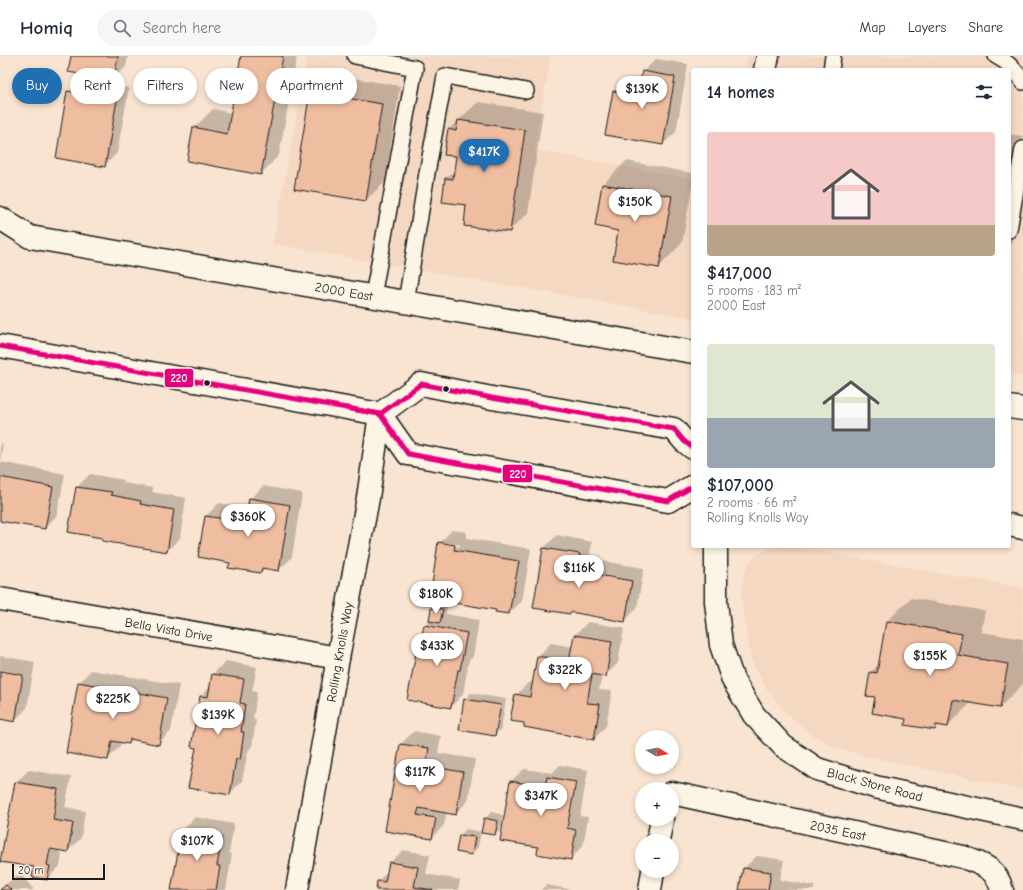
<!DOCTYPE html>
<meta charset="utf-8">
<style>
body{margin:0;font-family:"Comic Neue",sans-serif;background:#f6f6f7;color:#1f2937;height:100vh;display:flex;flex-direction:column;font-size:15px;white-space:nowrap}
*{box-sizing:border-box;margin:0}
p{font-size:13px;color:#747a83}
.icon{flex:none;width:22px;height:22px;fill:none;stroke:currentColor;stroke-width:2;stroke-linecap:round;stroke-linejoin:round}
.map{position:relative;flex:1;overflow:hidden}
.panel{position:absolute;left:691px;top:12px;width:320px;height:480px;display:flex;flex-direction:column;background:#fff;border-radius:4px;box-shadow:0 2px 6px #0003}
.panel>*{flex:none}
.hud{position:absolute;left:12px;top:12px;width:380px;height:36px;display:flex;gap:8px}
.needle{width:26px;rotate:100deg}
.tools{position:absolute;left:635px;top:674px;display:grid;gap:8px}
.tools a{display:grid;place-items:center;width:44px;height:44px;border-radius:50%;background:#fff;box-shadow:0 2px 6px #0003;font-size:20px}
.scale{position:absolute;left:12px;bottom:10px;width:93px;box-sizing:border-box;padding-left:4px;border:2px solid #1c1c1c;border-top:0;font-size:11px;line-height:14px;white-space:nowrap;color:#1c1c1c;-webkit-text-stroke:3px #fcf5e5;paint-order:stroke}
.price{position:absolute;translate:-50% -34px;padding:0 9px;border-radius:14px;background:#fff;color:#222;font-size:13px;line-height:26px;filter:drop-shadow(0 1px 2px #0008)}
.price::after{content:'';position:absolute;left:50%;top:24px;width:12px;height:9px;margin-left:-6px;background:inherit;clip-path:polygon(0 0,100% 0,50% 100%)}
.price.on{background:#1f6fb2;color:#fff}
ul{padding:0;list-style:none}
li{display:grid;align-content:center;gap:8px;height:212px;padding:0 16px}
li span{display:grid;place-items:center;height:124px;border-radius:4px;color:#555}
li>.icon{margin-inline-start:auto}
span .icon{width:72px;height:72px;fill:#fffc;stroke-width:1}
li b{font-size:17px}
h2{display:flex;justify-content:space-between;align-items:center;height:48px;padding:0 16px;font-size:17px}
.tag{padding:0 14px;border-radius:18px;background:#fff;box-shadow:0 2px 6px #0003;font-size:14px;line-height:36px}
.tag.on{background:#1f6fb2;color:#fff}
header{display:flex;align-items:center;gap:24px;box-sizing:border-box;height:56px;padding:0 20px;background:#fff;border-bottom:1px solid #e0e1e3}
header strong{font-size:19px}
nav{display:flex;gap:22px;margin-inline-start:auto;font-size:14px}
.search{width:280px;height:36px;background:#f6f6f7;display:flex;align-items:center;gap:10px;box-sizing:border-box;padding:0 14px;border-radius:22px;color:#747a83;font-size:15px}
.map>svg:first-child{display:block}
.built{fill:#f5d8c2}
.shadow{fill:#0003;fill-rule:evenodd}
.building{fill:#efbda0;stroke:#1c1c1c}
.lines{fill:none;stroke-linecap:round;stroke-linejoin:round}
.service-casing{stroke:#1c1c1c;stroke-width:18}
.minor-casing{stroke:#1c1c1c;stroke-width:25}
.primary-casing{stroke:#1c1c1c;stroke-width:25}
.service{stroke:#fcf5e5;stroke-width:15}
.minor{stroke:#fcf5e5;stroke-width:22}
.primary{stroke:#fcf5e5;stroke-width:22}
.bus-1-casing{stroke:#fcf5e5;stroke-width:8}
.bus-1{stroke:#e5007d;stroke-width:5}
.bus-dot{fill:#1c1c1c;stroke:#fcf5e5;stroke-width:1.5}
.labels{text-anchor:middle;stroke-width:3;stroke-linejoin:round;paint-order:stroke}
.street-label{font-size:13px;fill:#1c1c1c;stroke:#fcf5e5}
.line-badge{stroke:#fcf5e5;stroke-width:1.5}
.badge-label{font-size:11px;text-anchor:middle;font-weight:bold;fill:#fff}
</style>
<header>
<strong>Homiq</strong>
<div class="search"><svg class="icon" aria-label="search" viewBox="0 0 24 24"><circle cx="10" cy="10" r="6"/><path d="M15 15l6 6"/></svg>Search here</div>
<nav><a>Map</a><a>Layers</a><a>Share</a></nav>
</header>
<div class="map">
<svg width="1023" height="834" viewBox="0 0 1023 834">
<rect width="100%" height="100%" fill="#f8e4d0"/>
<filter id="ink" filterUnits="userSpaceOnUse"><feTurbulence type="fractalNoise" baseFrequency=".025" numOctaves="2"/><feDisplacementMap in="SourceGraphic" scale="8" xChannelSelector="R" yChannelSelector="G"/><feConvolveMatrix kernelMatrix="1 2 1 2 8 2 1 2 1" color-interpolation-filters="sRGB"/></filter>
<g filter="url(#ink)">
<g class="built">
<polygon points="307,0 551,0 534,94 693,123 693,262 273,188"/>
<polygon points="748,0 1023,0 1023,321 1009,318 1009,14 745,14"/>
<polygon points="779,490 791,490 1023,532 1023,734 862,699 833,691 808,676 784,655 766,632 751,604 741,542 745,514 755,500 772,491"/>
</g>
<g class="shadow">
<polygon points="72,0 128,0 126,11 113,23"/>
<polygon points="242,0 297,0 279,99 261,118 194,72 213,53 232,57"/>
<polygon points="656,3 688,8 676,76 663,88 614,36 627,23 642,25 643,16"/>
<polygon points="329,18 400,30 385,126 366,144 311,37"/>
<polygon points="81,23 129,32 117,97 104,110 68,36"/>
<polygon points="478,46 543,56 528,157 509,175 467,148 443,145 446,122 455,114 457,100 449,73"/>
<polygon points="1009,78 1023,80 1023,120 1009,203"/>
<polygon points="626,105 693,117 693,125 682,187 659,211 620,174 603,128"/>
<polygon points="0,387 3,388 0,405"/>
<polygon points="0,406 65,418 57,459 45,472 0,464"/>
<polygon points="90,418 124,424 123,427 153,432 152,436 186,442 180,482 167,495 69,475 77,431"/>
<polygon points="263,430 302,437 292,501 279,514 266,511 261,516 231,506 199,500 206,460 219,447 248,452 250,443"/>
<path d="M 452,474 L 467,476 L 466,482 L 531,493 L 522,545 L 509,557 L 452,538 L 439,487 ZM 448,487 L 460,489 L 460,491 L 448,489 Z"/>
<polygon points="557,479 592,486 589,503 644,512 637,552 625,565 571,555 569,557 544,492"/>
<polygon points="911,542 985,555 981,576 1023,583 1023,628 1000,651 971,647 947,670 939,669 934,673 907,662 876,640 867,639 871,616 880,607 887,565"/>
<polygon points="439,546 448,547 446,558 479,564 473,601 469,604 463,638 451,651 417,597 420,594 425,570 430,564 432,552"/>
<polygon points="588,566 624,572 618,607 605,620 602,619 599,634 612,635 606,670 594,683 525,666 516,639 529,626 534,627 538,600 551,587 573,591 575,579"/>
<polygon points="0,600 35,606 27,652 14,665 0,662"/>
<polygon points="226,605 257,611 252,635 257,636 253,663 256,664 252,690 248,695 242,725 229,738 197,691 201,640 211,630 213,618"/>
<polygon points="91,614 179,629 171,675 159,687 133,683 129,687 121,685 120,690 108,703 79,627"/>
<polygon points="471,637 506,643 501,673 495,679 465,643"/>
<polygon points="414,675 441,680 438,697 475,703 468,745 455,758 447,756 444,769 432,782 386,774 401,688"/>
<polygon points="560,709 588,714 580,760 588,761 583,790 570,803 540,791 511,725 524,713 552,717"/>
<polygon points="29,714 71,721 65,751 85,755 81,782 68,795 60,794 59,797 62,797 60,810 47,823 35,811 16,726"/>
<polygon points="491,756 503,759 501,772 495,778 481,776 478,791 472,798 460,779 466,773 482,776 485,763"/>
<polygon points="195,761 234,768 229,797 232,798 226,834 172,834 183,774"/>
<polygon points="403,794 430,799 426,818 460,824 458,834 377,834 378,825 388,815 390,807"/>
<polygon points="757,800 784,804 780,824 814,830 814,834 740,834 744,812"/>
<polygon points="20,817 34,834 0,834 0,833"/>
<polygon points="546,829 574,834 541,834"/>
</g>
<g class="building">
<polygon points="71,0 118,0 114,24 68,16"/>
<polygon points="241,0 283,0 261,119 187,105 193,71 227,78"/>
<polygon points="642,15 675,21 663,89 605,79 613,35 638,39"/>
<polygon points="67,35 117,44 105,111 56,102"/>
<polygon points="310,36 382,48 366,145 294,133"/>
<polygon points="458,64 525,74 510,176 464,170 466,149 442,146 445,122 453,123 456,100 444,99 448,73 456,75"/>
<polygon points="602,128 672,140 659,212 613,204 618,175 595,170"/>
<polygon points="0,421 53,431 45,473 0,465"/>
<polygon points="76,431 112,436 111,439 141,445 140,448 174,454 167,496 102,485 102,482 68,476"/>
<polygon points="249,442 290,449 279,515 262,512 261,517 228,512 230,507 198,501 205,460 245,466"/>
<polygon points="438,486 455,489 454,494 519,505 509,558 495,556 496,554 449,546 450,539 431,536"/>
<polygon points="543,492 580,498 577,515 632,525 625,566 570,556 570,558 533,552"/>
<polygon points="431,552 443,553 440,567 429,565"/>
<polygon points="886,565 962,578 958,599 1008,608 1000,652 953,644 948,671 936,669 935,674 905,669 906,663 872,657 875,641 866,640 870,616 877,617"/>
<polygon points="424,569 467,577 460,614 458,614 451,652 407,644 416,597 418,597"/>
<polygon points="574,579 612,585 606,621 592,618 587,647 600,648 594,684 524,671 524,667 510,665 515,638 530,641 537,600 569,605"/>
<polygon points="0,615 23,619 15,666 0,663"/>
<polygon points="212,618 244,623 240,647 245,648 241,676 244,676 240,704 236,703 230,739 188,732 196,692 191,691 200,640 208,641"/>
<polygon points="78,626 167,642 159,689 130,683 129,688 112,685 108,704 66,697"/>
<polygon points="464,643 501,649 495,680 459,674"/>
<polygon points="400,688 429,692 426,710 463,716 456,759 419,752 417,759 436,762 432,783 385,775"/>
<polygon points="547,721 576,726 567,772 576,774 571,804 537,798 538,791 500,785 510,725 545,731"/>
<polygon points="15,726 58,733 53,764 73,767 68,796 50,793 47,809 50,810 47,824 32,821 34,811 0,806"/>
<polygon points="484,762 498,765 495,779 481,777"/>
<polygon points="182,774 222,781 217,810 220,810 216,834 171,834"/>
<polygon points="459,779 475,781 472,799 456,796"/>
<polygon points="389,806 418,811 414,831 433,834 376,834 377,825 385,826"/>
<polygon points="743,812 771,816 768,834 739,834"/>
<polygon points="6,829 11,834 0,834"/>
</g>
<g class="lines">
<defs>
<g id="service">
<polyline points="355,0 415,12 373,240"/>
<path d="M 996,0 C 1008,6 1016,14 1023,26"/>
<polyline points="831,14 833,0"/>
<polyline points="1009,174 1023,93"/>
<polyline points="406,246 427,117 445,20 526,35"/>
</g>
<g id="minor">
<polyline points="765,14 768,0"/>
<polyline points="0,162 30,181 693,296"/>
<polyline points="1009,351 1023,353"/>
<polyline points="716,490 716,546 721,589 733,624 754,659 783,690 817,713 875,731 1023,763"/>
<polyline points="0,543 338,602"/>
<path d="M 672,737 L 963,801 C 983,809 996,811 1002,834"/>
<polyline points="658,785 662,763"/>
<polyline points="297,834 338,602 368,442 380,358"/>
<polyline points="650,834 653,815"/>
</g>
<g id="primary">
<polyline points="0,290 380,358 408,398 668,445 693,430"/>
<polyline points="380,358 421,328 492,342 674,373 684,385 693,392"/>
<polyline points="1009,469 1023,472"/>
</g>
</defs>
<use href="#service" class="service-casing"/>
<use href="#minor" class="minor-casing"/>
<use href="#primary" class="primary-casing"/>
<use href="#service" class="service"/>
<use href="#minor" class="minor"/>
<use href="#primary" class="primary"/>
<defs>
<g id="bus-1">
<polyline points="0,290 380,358 408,398 668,445 693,430"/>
<polyline points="346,352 380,358 421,328 492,342 674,373 684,385 693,392"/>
</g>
</defs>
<use href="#bus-1" class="bus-1-casing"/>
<use href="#bus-1" class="bus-1"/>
</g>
</g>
<g class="bus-dot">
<circle cx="207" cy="327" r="3.5"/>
<circle cx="446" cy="333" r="3.5"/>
</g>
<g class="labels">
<g class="street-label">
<text transform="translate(344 235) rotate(10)" y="5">2000 East</text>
<text transform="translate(169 573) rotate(10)" y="5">Bella Vista Drive</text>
<text transform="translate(339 596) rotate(-80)" y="5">Rolling Knolls Way</text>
<text transform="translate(875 728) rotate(15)" y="5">Black Stone Road</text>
<text transform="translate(838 774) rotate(12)" y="5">2035 East</text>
</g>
</g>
<g class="line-badge">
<rect x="164" y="312" width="30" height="20" rx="4" fill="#e5007d"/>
<rect x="502" y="408" width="31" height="19" rx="4" fill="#e5007d"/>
</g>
<g class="badge-label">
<text x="179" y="326">220</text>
<text x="518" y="422">220</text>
</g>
</svg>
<div class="tools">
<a><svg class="needle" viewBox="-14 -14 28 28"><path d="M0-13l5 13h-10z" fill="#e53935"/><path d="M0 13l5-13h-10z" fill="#747a83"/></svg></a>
<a>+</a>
<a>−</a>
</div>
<div class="scale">20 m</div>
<b class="price" style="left:642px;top:54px">$139K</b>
<b class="price on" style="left:484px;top:117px">$417K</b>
<b class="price" style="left:635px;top:167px">$150K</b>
<b class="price" style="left:248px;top:482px">$360K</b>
<b class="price" style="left:579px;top:533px">$116K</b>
<b class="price" style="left:436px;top:559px">$180K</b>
<b class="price" style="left:437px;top:611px">$433K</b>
<b class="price" style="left:930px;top:621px">$155K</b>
<b class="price" style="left:565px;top:635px">$322K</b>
<b class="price" style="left:113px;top:664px">$225K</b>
<b class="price" style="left:218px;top:680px">$139K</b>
<b class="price" style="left:420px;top:737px">$117K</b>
<b class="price" style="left:541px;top:761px">$347K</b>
<b class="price" style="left:197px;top:806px">$107K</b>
<div class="hud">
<a class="tag on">Buy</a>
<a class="tag">Rent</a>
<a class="tag">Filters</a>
<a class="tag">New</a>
<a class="tag">Apartment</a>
</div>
<section class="panel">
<h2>14 homes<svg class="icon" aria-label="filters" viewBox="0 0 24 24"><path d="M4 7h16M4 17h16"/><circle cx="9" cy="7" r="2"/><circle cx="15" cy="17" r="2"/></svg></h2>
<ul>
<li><span style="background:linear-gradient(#f6c9c9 75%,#b9a48a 0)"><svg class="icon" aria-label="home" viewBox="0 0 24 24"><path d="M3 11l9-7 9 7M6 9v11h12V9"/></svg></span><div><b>$417,000</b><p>5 rooms · 183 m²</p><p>2000 East</p></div></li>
<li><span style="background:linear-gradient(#dfe7d0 60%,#9aa5b1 0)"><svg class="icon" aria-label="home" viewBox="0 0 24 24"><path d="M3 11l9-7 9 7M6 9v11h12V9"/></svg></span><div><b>$107,000</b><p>2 rooms · 66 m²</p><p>Rolling Knolls Way</p></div></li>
</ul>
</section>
</div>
